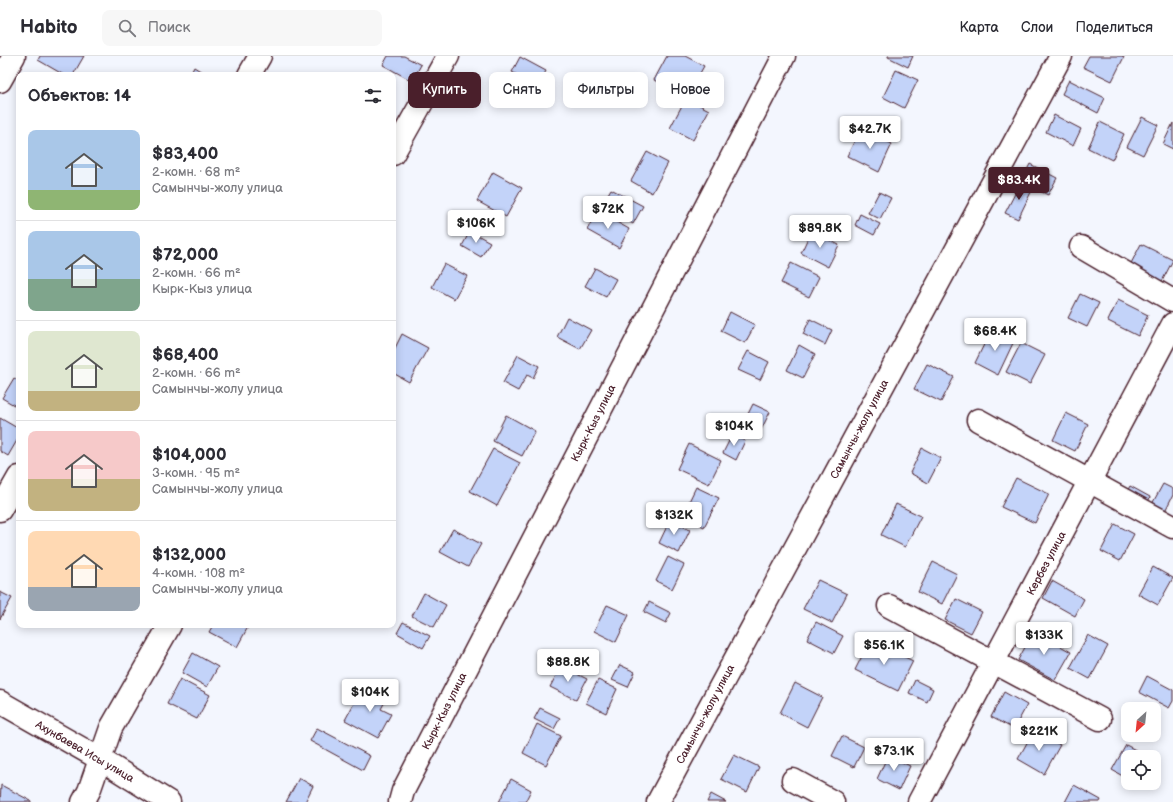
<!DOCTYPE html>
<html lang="ru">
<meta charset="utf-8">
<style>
body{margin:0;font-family:"Balsamiq Sans",sans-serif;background:#f7f7f7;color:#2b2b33;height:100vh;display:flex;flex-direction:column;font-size:15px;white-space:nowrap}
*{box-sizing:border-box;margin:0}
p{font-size:13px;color:#7c7c81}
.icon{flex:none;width:22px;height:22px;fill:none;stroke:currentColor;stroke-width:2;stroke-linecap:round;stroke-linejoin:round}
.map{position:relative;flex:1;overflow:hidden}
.sheet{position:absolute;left:16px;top:16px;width:380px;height:556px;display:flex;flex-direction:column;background:#fff;border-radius:8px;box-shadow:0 2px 10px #0003}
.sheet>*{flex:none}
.hud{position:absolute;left:408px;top:16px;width:380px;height:36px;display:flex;gap:8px}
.needle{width:26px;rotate:207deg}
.buttons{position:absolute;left:1121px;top:646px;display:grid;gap:8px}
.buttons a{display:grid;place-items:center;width:40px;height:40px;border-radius:8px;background:#fff;box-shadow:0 2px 10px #0003;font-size:20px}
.price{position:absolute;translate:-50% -34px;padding:0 9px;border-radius:4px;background:#fff;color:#222;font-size:13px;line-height:26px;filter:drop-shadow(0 1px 2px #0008)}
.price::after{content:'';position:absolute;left:50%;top:24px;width:12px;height:9px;margin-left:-6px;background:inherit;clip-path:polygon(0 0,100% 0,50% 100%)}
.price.on{background:#4a1f2b;color:#fff}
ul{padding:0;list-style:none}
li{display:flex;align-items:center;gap:12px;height:100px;padding:0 12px}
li+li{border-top:1px solid #e1e1e2}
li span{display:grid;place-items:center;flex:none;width:112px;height:80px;border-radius:8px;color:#555}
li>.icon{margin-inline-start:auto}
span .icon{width:48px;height:48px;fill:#fffc;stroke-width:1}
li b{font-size:17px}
h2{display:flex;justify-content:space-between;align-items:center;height:48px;padding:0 12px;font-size:17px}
.chip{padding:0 14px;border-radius:8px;background:#fff;box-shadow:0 2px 10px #0003;font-size:14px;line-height:36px}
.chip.on{background:#4a1f2b;color:#fff}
header{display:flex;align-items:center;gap:24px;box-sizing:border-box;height:56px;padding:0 20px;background:#fff;border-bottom:1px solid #e1e1e2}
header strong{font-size:19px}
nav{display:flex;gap:22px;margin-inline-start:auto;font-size:14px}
.search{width:280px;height:36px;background:#f7f7f7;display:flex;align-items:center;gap:10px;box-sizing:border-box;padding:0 14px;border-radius:8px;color:#7c7c81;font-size:15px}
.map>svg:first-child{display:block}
.building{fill:#c3d3f9;stroke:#4a1f2b}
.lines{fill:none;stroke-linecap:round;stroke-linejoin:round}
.street-casing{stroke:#4a1f2b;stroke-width:25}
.secondary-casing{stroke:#4a1f2b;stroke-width:25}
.primary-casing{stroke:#4a1f2b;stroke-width:25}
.street{stroke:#fff;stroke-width:22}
.secondary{stroke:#fff;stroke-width:22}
.primary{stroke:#fff;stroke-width:22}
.labels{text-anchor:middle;stroke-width:3;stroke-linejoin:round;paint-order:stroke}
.street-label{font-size:11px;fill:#4a1f2b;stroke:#fff}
</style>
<header>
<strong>Habito</strong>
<div class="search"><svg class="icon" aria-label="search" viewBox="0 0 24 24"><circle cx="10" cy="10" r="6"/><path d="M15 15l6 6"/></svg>Поиск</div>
<nav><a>Карта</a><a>Слои</a><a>Поделиться</a></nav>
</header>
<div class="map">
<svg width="1173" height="746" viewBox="0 0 1173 746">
<rect width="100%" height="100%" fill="#f3f6fe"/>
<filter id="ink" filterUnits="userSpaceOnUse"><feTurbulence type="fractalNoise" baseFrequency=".025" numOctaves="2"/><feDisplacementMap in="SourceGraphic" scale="8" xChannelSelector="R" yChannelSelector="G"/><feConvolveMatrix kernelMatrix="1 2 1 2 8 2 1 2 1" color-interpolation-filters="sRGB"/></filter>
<g filter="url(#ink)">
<g class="building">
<polygon points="40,0 84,0 73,19 64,19 38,4"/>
<polygon points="388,0 404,0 421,9 412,25 383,9"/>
<polygon points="667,0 685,0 704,10 686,42 654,24"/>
<polygon points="888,0 913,0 908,11 888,1"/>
<polygon points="1089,0 1122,0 1124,1 1112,25 1083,11"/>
<polygon points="520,1 546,15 538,30 512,16"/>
<polygon points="194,11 207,19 190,19"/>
<polygon points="896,14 918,24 904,52 883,41"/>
<polygon points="1069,24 1105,42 1098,57 1062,38"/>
<polygon points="686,42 709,54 693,84 670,72"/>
<polygon points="1054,59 1081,73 1073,90 1046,76"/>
<polygon points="1142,61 1158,69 1143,99 1127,91"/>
<polygon points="1100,66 1124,78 1112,104 1088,92"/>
<polygon points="1173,67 1173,93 1163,88"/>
<polygon points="861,72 892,88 879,116 847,100"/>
<polygon points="647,96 668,107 652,137 631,125"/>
<polygon points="1030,108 1057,122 1048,139 1021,126"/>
<polygon points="493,116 522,132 506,161 477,145"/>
<polygon points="1021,126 1033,132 1018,163 1005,157"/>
<polygon points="611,133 643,150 633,168 601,150"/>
<polygon points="879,136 891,142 880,163 868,157"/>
<polygon points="597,155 629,173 619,192 587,174"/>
<polygon points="860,158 880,168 874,179 855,169"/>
<polygon points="470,175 490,186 481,201 462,190"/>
<polygon points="811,175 839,189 828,211 801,197"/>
<polygon points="1141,188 1173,204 1158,233 1126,217"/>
<polygon points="791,207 819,221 809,241 781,227"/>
<polygon points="444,208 467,220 454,243 432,231"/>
<polygon points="595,212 616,223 606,241 585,230"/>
<polygon points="1080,238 1099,247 1087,271 1068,262"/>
<polygon points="1118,244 1148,259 1138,280 1108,265"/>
<polygon points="730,256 755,269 745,287 721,275"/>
<polygon points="567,261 591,274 580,293 557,281"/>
<polygon points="810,263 832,274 825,289 803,278"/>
<polygon points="991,274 1014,285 998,319 975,307"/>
<polygon points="402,278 428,292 409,326 393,317 393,296"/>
<polygon points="1021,287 1045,299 1030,328 1006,316"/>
<polygon points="799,289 815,298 803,322 787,314"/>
<polygon points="748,295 769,306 760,324 738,314"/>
<polygon points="518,299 539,310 533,322 527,319 518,335 503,327"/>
<polygon points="927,308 954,321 941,346 914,333"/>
<polygon points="14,322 19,325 19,352 2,342"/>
<polygon points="753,348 770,356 758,380 741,372"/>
<polygon points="1066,357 1088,368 1075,395 1053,384"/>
<polygon points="506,359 535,375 522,400 493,385"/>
<polygon points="0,362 19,373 19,381 8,400 0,395"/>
<polygon points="732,379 745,385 736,404 723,397"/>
<polygon points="689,388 721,404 709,428 677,413"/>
<polygon points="922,392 941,402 928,427 910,417"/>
<polygon points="493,393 520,407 497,450 470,435"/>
<polygon points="1016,422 1049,438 1035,467 1001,451"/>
<polygon points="1163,428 1173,433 1173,439 1165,455 1152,448"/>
<polygon points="1130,430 1150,441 1147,449 1126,437"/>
<polygon points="696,431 719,442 704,471 682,460"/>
<polygon points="896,448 921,460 905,491 881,479"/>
<polygon points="670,464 690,474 679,497 659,487"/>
<polygon points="1115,468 1134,478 1120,505 1101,495"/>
<polygon points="453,473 481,488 468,511 440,496"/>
<polygon points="668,501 684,509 672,533 656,525"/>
<polygon points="933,506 957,518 942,548 918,536"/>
<polygon points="1153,511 1173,522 1158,549 1138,538"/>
<polygon points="818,524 847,538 832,567 803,553"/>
<polygon points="1052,525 1084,543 1075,560 1043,542"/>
<polygon points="0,536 12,542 0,563"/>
<polygon points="424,537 446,549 434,571 412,560"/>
<polygon points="956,543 982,556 971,577 945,564"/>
<polygon points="649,546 671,557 666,567 644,556"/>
<polygon points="607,549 629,559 616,586 594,575"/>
<polygon points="403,566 430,580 423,592 397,577"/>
<polygon points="816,566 843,580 834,597 807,583"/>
<polygon points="213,569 243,569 248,571 237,591 209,576"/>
<polygon points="1034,575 1071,596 1055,624 1018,604"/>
<polygon points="1088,579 1108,590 1090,623 1070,612"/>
<polygon points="870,584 913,605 898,635 855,614"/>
<polygon points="193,597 218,611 207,631 182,617"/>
<polygon points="620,609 635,616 628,631 612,624"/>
<polygon points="561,610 587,623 576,644 550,631"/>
<polygon points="1147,620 1173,634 1173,645 1169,652 1139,636"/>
<polygon points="180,623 210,639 197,663 167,648"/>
<polygon points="598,624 617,633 606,657 586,647"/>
<polygon points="915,624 933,633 927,646 909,637"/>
<polygon points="795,627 822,641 807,671 780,657"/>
<polygon points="377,629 390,636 381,653 391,658 378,682 345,664 358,640 368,645"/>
<polygon points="1004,636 1027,649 1014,673 991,661"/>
<polygon points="540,652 560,662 554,673 534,663"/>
<polygon points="537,668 561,680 546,709 523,697"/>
<polygon points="317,672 370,700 363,714 310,685"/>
<polygon points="1034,674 1060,689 1044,718 1018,703"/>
<polygon points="842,680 864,691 854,711 832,700"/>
<polygon points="1126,689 1149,701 1128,701 1128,723 1112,714"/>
<polygon points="734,699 759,711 747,736 721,723"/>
<polygon points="888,699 910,710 899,734 877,723"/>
<polygon points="299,722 313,730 305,746 286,746"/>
<polygon points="511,723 531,734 525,746 499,746"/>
<polygon points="1,729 31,745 31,746 0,746"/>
<polygon points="1074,729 1101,744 1100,746 1065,746"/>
<polygon points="711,738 726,746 707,746"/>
</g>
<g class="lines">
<defs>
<g id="street">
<polyline points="249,19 260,0"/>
<polyline points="0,25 14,0"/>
<polyline points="393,98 448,0"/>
<polyline points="1081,191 1173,245"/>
<polyline points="978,364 1173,471"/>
<polyline points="0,454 19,421"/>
<polyline points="889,550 1100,663"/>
<polyline points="793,724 833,746"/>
<polyline points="83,746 89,735 111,672 170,569"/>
<polyline points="658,746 1061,0"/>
<polyline points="919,746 1173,268"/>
</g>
<polyline id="secondary" points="400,746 403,735 784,0"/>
<polyline id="primary" points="0,646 100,703 169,746"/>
</defs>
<use href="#street" class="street-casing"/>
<use href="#secondary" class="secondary-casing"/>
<use href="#primary" class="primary-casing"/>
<use href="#street" class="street"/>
<use href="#secondary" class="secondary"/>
<use href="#primary" class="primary"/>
</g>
</g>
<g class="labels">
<g class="street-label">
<text transform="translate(593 367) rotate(-63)" y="4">Кырк-Кыз улица</text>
<text transform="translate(859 373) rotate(-62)" y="4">Самынчы-жолу улица</text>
<text transform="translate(1046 507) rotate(-62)" y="4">Кербез улица</text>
<text transform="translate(444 655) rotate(-63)" y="4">Кырк-Кыз улица</text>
<text transform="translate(705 658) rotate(-62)" y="4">Самынчы-жолу улица</text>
<text transform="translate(85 695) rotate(30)" y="4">Ахунбаева Исы улица</text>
</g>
</g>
</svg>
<div class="buttons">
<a><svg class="needle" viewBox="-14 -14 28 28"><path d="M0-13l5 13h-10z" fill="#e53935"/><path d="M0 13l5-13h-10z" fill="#7c7c81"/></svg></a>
<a><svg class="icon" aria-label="locate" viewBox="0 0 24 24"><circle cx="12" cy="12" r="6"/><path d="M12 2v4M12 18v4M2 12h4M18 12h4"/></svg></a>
</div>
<b class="price" style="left:870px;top:94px">$42.7K</b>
<b class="price on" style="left:1019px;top:145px">$83.4K</b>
<b class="price" style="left:608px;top:174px">$72K</b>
<b class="price" style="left:476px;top:188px">$106K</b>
<b class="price" style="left:820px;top:193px">$89.8K</b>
<b class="price" style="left:995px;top:296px">$68.4K</b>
<b class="price" style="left:734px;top:391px">$104K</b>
<b class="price" style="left:674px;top:480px">$132K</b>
<b class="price" style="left:1044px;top:600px">$133K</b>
<b class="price" style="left:884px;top:610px">$56.1K</b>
<b class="price" style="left:568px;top:627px">$88.8K</b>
<b class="price" style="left:370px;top:657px">$104K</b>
<b class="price" style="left:1039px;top:696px">$221K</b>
<b class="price" style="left:894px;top:716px">$73.1K</b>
<div class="hud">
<a class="chip on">Купить</a>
<a class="chip">Снять</a>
<a class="chip">Фильтры</a>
<a class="chip">Новое</a>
</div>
<section class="sheet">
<h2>Объектов: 14<svg class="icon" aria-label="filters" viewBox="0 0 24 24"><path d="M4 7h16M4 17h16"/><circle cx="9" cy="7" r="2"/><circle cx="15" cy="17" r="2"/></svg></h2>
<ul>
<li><span style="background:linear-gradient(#a9c7e8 75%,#8fb573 0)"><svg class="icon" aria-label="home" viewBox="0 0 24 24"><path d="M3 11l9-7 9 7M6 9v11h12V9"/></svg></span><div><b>$83,400</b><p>2-комн. · 68 m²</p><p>Самынчы-жолу улица</p></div></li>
<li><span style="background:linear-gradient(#a9c7e8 60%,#7fa58c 0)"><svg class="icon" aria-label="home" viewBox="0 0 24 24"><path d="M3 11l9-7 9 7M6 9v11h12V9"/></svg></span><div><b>$72,000</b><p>2-комн. · 66 m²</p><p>Кырк-Кыз улица</p></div></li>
<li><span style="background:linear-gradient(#dfe7d0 75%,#c2b280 0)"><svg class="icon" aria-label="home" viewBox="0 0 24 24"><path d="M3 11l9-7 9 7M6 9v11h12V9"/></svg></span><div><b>$68,400</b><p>2-комн. · 66 m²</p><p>Самынчы-жолу улица</p></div></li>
<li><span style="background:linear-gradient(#f6c9c9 60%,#c2b280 0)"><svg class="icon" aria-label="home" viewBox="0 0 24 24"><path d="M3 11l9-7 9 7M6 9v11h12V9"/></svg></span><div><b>$104,000</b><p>3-комн. · 95 m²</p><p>Самынчы-жолу улица</p></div></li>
<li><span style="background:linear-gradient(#ffd9b3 70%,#9aa5b1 0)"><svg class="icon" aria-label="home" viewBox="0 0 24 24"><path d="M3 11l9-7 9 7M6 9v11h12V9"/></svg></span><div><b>$132,000</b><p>4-комн. · 108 m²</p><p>Самынчы-жолу улица</p></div></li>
</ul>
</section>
</div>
